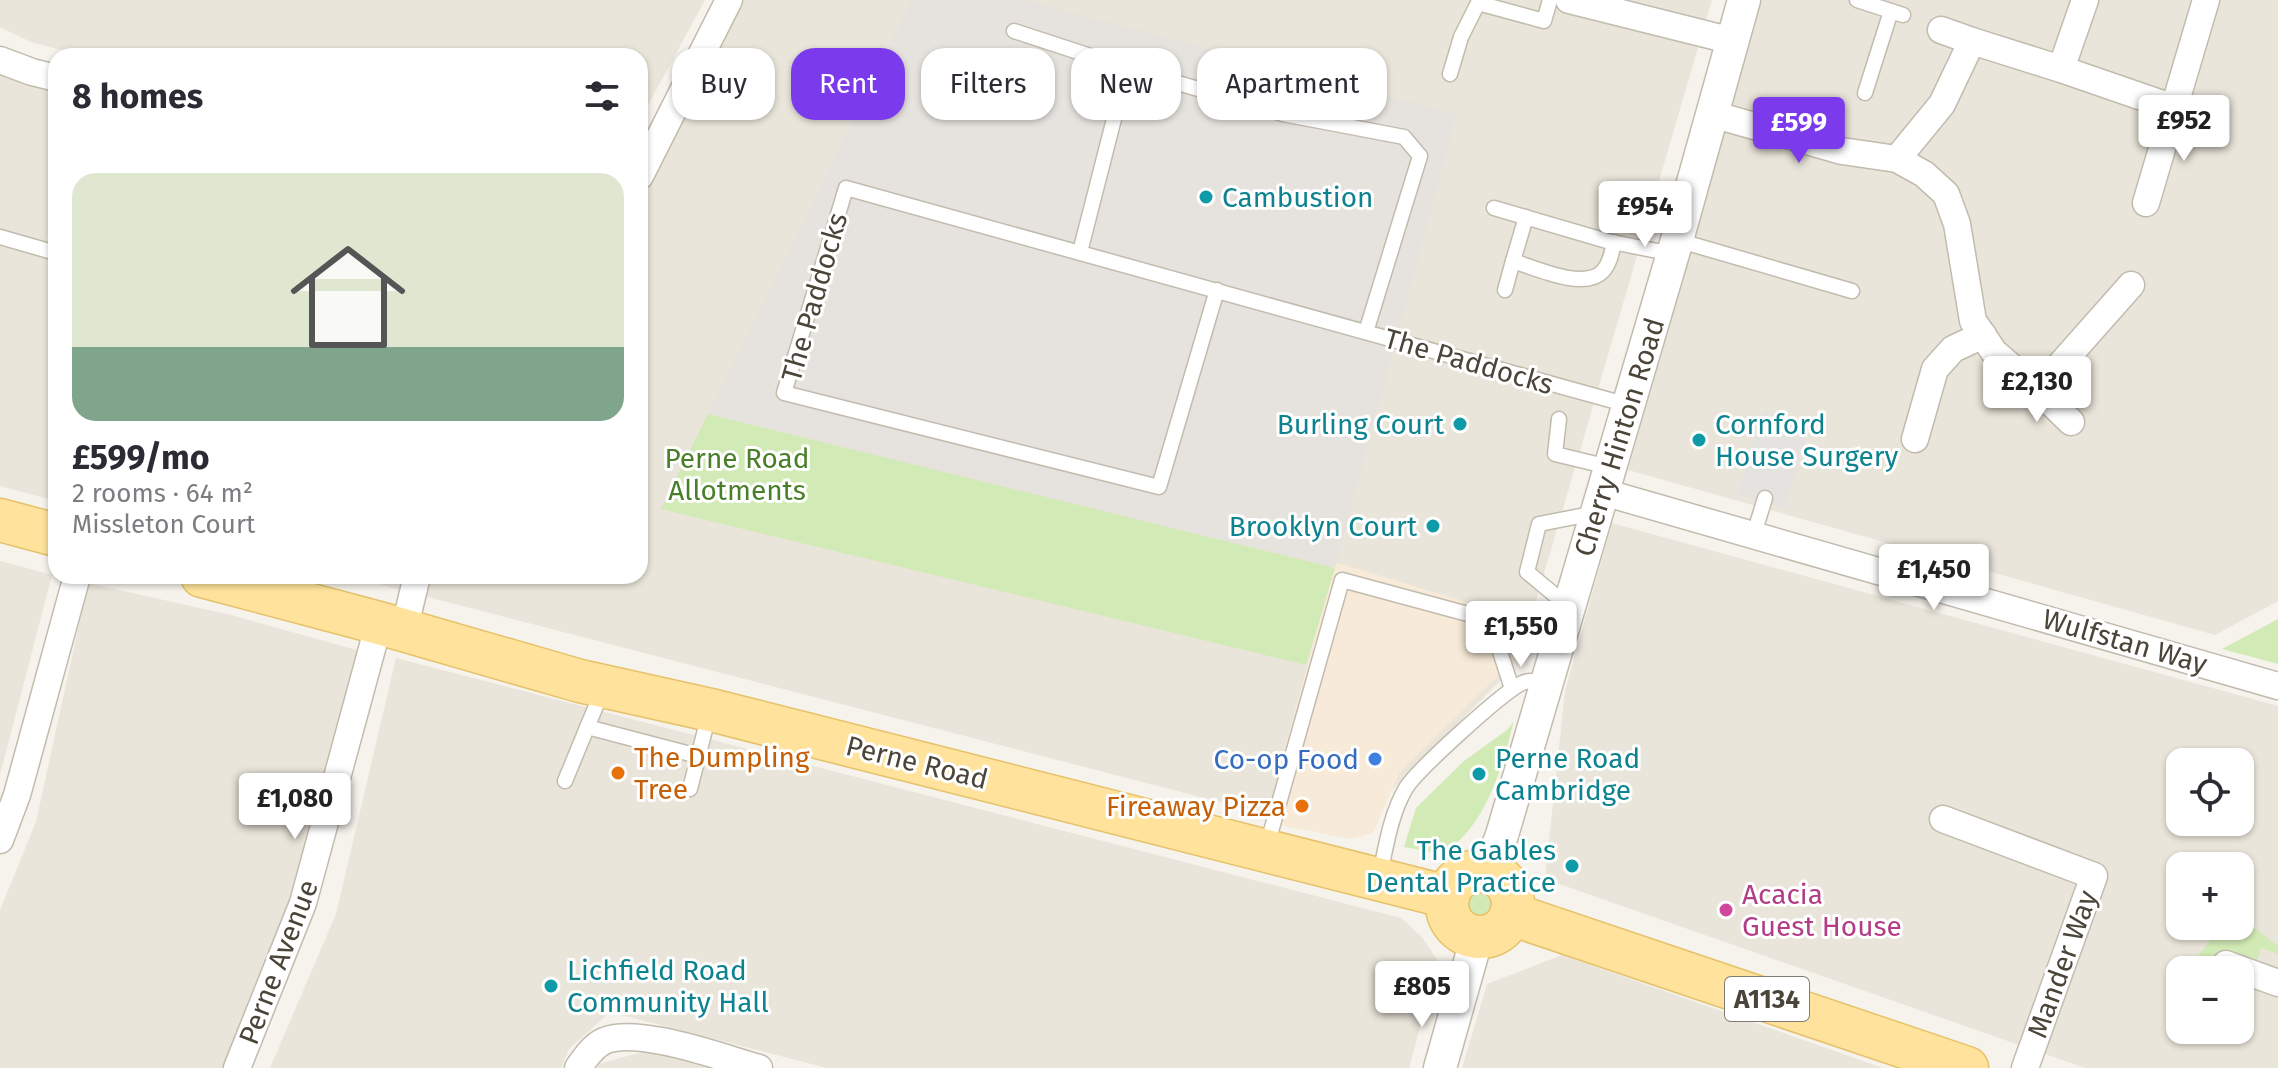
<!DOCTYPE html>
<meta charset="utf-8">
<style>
body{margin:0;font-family:"Fira Sans",sans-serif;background:#f7f7f7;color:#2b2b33;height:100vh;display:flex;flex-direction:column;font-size:30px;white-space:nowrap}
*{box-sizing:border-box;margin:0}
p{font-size:26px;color:#7c7c81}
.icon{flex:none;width:44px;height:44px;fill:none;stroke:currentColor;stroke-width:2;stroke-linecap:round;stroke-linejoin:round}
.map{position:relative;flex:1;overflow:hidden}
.side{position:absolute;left:48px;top:48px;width:600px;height:536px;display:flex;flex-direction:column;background:#fff;border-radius:24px;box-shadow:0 2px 6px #0004}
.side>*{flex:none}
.guide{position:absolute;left:672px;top:48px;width:760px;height:72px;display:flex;gap:16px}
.fabs{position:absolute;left:2166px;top:748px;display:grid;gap:16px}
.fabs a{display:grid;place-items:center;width:88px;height:88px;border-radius:16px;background:#fff;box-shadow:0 2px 6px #0004;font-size:40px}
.price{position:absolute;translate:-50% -68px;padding:0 18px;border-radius:8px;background:#fff;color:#222;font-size:26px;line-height:52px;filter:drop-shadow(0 2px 4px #0008)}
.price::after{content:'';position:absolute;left:50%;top:48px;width:24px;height:18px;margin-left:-12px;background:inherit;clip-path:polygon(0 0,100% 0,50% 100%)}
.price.current{background:#7c3aed;color:#fff}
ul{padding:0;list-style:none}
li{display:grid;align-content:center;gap:16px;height:424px;padding:0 24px}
li span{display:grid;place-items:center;height:248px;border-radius:24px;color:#555}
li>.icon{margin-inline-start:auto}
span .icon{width:144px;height:144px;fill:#fffc;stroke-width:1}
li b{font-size:34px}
h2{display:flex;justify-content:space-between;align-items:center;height:96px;padding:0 24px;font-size:34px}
.pill{padding:0 28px;border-radius:24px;background:#fff;box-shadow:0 2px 6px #0004;font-size:28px;line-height:72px}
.pill.current{background:#7c3aed;color:#fff}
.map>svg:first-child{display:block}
.residential{fill:#eae5da;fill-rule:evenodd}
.commercial{fill:#f7ead8}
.industrial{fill:#e6e2dd}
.green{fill:#d2eab5}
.parking{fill:#e5e3e0}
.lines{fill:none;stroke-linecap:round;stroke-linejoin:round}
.service-casing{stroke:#c2bbae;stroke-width:17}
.minor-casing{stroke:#c2bbae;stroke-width:29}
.tertiary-casing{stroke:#c2bbae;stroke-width:35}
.primary-casing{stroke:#e6c16a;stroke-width:45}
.service{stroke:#fff;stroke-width:14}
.minor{stroke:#fff;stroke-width:26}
.tertiary{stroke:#fff;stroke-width:32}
.primary{stroke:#ffe39c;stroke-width:42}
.culture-dot{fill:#0f9aa8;stroke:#fff;stroke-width:3}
.shop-dot{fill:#3f7fe0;stroke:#fff;stroke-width:3}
.food-dot{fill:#e8710a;stroke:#fff;stroke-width:3}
.hotel-dot{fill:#d1479c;stroke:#fff;stroke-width:3}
.labels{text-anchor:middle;stroke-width:6;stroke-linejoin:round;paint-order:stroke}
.shield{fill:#fff;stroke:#817c74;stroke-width:2}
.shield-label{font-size:26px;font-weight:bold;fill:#4b4439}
.culture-label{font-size:28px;fill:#0d838f;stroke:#fff;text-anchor:start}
.street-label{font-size:28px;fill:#4b4439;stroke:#fff}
.park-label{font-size:28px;fill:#4a7f2a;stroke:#fff}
.food-label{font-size:28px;fill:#c56008;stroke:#fff;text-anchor:start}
.shop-label{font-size:28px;fill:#366cbe;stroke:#fff;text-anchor:end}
.hotel-label{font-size:28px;fill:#b23c85;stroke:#fff;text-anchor:start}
</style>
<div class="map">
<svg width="2278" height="1068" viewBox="0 0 2278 1068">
<rect width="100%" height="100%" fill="#f6f3ec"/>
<g class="residential">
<polygon points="0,0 705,0 640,120 640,56 84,56 31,42 0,27"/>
<polygon points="744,0 1712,0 1538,594 1511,670 1347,835 347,576 640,576 640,189"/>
<polygon points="1762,0 2278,0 2278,601 2215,635 1628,470"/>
<polygon points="0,69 56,85 56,501 0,486"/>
<path d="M 1612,523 L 2278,706 L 2278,1068 L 2085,1068 L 1545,879 L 1565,691 ZM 2180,762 L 2240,762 L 2240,822 L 2180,822 ZM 2180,866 L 2240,866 L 2240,926 L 2180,926 ZM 2180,970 L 2240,970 L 2240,1030 L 2180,1030 Z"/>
<polygon points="0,561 52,575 0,775"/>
<polygon points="88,583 231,615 368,653 296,906 228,1068 0,1068 0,910 36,822"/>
<polygon points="396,658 1401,918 1422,937 1438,961 1409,1068 827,1068 610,1012 569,1049 561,1068 270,1068 336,914"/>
<polygon points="1562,955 1883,1068 1462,1068 1487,984"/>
<polygon points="649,1050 716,1068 597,1068 599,1064"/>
</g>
<polygon class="commercial" points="1335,562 1506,614 1520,641 1516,658 1400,772 1373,833 1350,839 1265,822"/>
<polygon class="industrial" points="912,0 1025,0 1457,114 1335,568 708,414"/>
<g class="green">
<polygon points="708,414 1335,568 1306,665 661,509"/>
<polygon points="2278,619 2278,664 2222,649"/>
<path d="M 1514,721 C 1501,770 1487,824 1443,854 L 1404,847 L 1416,808 L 1464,761 L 1507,730 Z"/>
<circle cx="1480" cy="903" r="21"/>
<polygon points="2240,922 2249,924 2278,946 2278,954 2261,948 2253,974 2224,964 2193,962 2222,926 2240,926"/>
</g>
<polygon class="parking" points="1764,410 1810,425 1784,508 1737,494"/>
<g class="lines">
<defs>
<g id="service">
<polyline points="1857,0 1903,15"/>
<polyline points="1014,31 1127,68"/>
<polyline points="1450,74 1461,37 1478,3 1544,21 1550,0"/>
<polyline points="1865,93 1891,11"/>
<polyline points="1494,208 1607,241 1673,254"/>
<path d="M 1526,217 L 1513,261 C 1535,268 1585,291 1603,271 C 1610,263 1612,252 1614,242"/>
<polyline points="0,237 56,253"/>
<polyline points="1677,240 1852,291"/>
<polyline points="1080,252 1127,68 1283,114 1404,137 1420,156 1366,332"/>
<polyline points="1217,290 1159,487 784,393 846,188 1628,405"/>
<polyline points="1505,290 1513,261"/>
<polyline points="1559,419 1555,454 1609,467"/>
<polyline points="1754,534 1765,498"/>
<polyline points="1568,606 1527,572 1539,524 1596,513"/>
<polyline points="587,727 698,756"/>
<polyline points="565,781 603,689"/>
<polyline points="690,789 709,714"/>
<polyline points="1266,849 1342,580 1490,620 1512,689"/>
<path d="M 1379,878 C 1386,848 1390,815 1406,788 C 1418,769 1502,693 1522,683 C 1530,679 1537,682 1546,683"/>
</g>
<g id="minor">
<polyline points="1569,0 1733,41"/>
<polyline points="1941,30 1972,41"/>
<polyline points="0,60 32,72 56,78"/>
<polyline points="2061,69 2174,108 2206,0"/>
<polyline points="1712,114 1842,151 1897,159 1924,174 1946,194 1957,224 1973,321 1994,352 2038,390 2131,285"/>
<polyline points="1897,159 1942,104 1972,41 2061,69 2085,0"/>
<polyline points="640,176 729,0"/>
<polyline points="2146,203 2174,108"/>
<polyline points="2038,390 2071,422"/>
<polyline points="1915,439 1935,369 1953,349 1983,335"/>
<polyline points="1603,492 2278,686"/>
<polyline points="404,630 417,576"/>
<polyline points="1943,819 2094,876 2025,1068"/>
<polyline points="0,840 17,795 77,576"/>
<polyline points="2226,964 2278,983"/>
<polyline points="237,1068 303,903 379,623"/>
<path d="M 578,1068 C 585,1058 593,1046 604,1041 C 637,1026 723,1058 759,1068"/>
</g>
<g id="tertiary">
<polyline points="1488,872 1502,835 1677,240 1744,0"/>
<polyline points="1440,1068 1477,937"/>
</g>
<g id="primary">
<polyline points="0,520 56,535"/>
<polyline points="202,576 379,623 580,681 715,711 1448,897"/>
<circle cx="1480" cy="904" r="33"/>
<polyline points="1511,914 1967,1068"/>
</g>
</defs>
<use href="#service" class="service-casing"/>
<use href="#minor" class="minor-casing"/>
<use href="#tertiary" class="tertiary-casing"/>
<use href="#primary" class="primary-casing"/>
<use href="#service" class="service"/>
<use href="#minor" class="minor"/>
<use href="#tertiary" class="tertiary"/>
<use href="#primary" class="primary"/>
</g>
<g class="culture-dot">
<circle cx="1206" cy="197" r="8"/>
<circle cx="1460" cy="424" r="8"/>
<circle cx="1699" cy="440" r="8"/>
<circle cx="1433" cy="526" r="8"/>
<circle cx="1479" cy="774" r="8"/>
<circle cx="1572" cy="866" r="8"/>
<circle cx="551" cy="986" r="8"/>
</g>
<circle class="shop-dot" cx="1375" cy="759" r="8"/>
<g class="food-dot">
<circle cx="618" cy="773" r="8"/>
<circle cx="1302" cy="806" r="8"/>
</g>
<circle class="hotel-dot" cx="1726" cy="910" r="8"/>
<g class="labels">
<rect class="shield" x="1725" y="977" width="84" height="44" rx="6"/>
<g class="shield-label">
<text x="1767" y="1008">A1134</text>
</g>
<g class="culture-label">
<text x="1222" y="207">Cambustion</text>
<text x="1444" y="434" text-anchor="end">Burling Court</text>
<text x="1715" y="434">Cornford<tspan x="1715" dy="32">House Surgery</tspan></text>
<text x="1417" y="536" text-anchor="end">Brooklyn Court</text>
<text x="1495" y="768">Perne Road<tspan x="1495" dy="32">Cambridge</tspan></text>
<text x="1556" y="860" text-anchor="end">The Gables<tspan x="1556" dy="32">Dental Practice</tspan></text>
<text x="567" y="980">Lichfield Road<tspan x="567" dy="32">Community Hall</tspan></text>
</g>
<g class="street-label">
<text transform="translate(814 297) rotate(-74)" y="10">The Paddocks</text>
<text transform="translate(1469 361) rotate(16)" y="10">The Paddocks</text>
<text transform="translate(1619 437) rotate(-73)" y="10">Cherry Hinton Road</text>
<text transform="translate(2125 641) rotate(16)" y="10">Wulfstan Way</text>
<text transform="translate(917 762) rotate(14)" y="10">Perne Road</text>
<text transform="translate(278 962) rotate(-69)" y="10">Perne Avenue</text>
<text transform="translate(2062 964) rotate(-70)" y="10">Mander Way</text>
</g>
<g class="park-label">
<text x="737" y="468">Perne Road<tspan x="737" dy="32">Allotments</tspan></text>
</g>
<g class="food-label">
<text x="634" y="767">The Dumpling<tspan x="634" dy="32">Tree</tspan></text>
<text x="1286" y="816" text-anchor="end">Fireaway Pizza</text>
</g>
<g class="shop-label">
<text x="1359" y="769">Co-op Food</text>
</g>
<g class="hotel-label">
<text x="1742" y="904">Acacia<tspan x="1742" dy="32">Guest House</tspan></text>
</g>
</g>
</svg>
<div class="fabs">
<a><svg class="icon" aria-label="locate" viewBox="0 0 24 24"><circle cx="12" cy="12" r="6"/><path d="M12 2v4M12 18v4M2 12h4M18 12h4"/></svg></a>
<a>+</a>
<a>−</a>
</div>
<b class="price" style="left:2184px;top:163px">£952</b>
<b class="price current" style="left:1799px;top:165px">£599</b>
<b class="price" style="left:1645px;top:249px">£954</b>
<b class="price" style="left:2037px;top:424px">£2,130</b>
<b class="price" style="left:1934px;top:612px">£1,450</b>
<b class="price" style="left:1521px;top:669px">£1,550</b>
<b class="price" style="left:295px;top:841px">£1,080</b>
<b class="price" style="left:1422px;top:1029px">£805</b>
<div class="guide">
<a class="pill">Buy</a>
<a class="pill current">Rent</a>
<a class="pill">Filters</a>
<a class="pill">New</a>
<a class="pill">Apartment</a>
</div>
<section class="side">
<h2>8 homes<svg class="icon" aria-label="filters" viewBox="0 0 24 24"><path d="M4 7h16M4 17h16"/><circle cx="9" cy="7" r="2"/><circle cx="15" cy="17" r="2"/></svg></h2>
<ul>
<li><span style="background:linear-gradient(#dfe7d0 70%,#7fa58c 0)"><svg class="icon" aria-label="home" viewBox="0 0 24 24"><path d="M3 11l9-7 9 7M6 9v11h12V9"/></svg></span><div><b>£599/mo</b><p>2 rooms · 64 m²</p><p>Missleton Court</p></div></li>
</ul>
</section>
</div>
